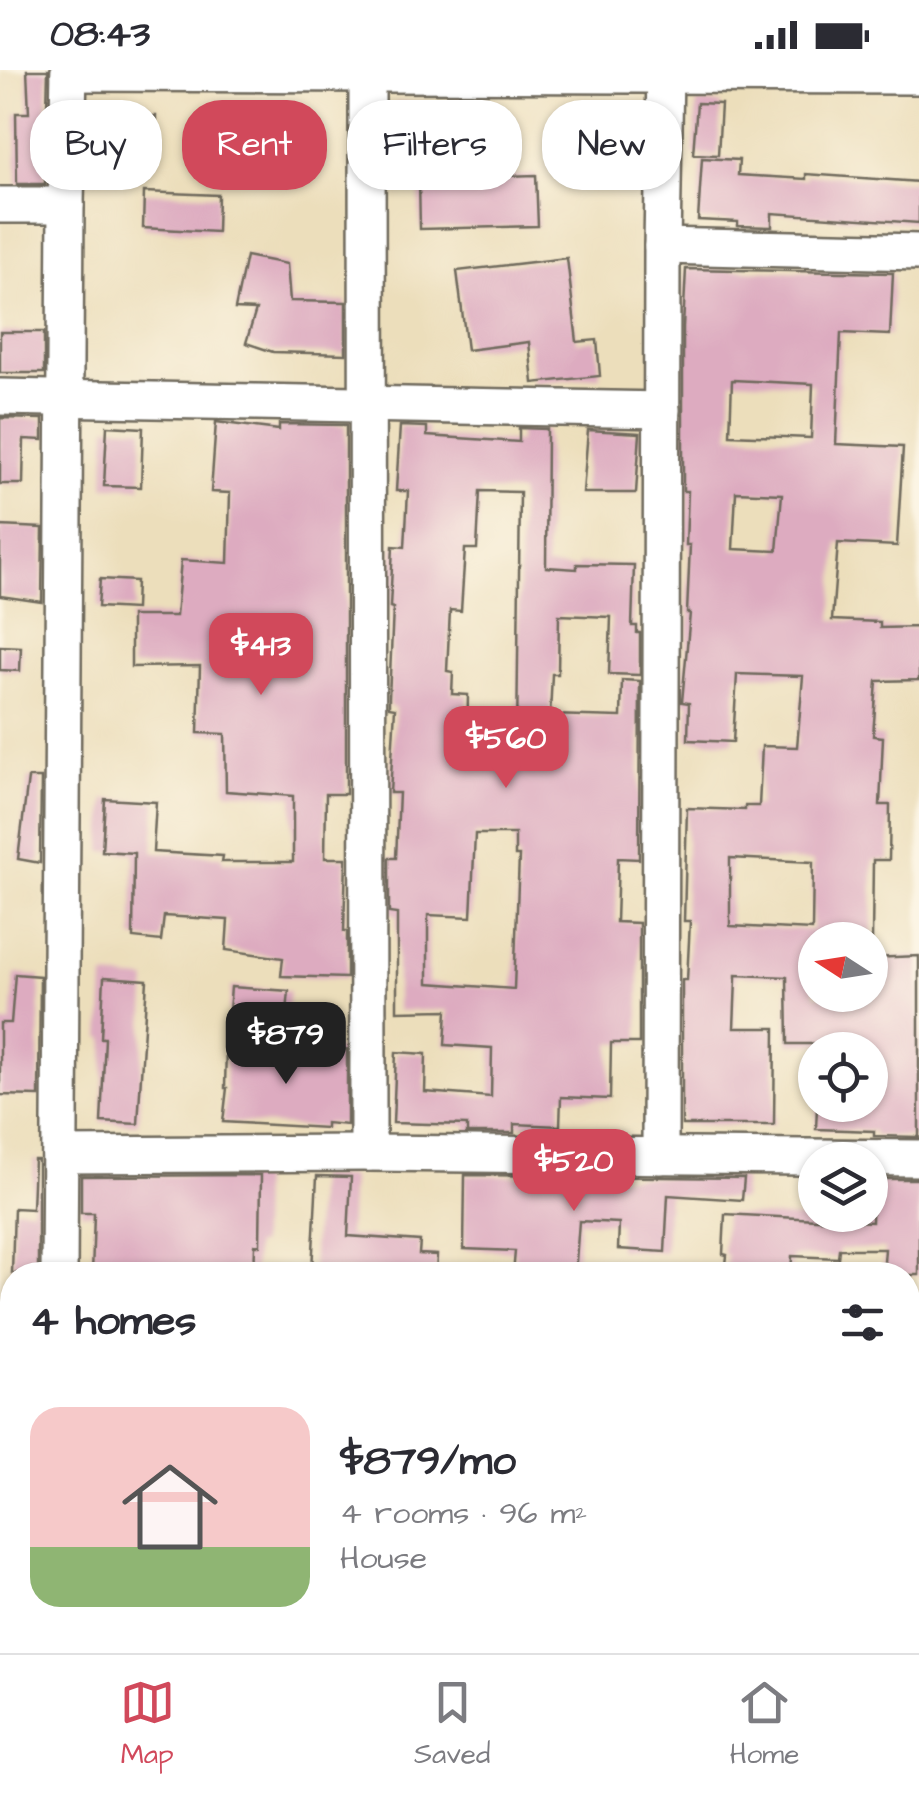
<!DOCTYPE html>
<meta charset="utf-8">
<style>
body{margin:0;font-family:"Architects Daughter",sans-serif;background:#f7f7f7;color:#2b2b33;height:100vh;display:flex;flex-direction:column;font-size:38px;white-space:nowrap}
*{box-sizing:border-box;margin:0}
p{font-size:32px;color:#7c7c81}
.icon{flex:none;width:55px;height:55px;fill:none;stroke:currentColor;stroke-width:2;stroke-linecap:round;stroke-linejoin:round}
.map{position:relative;flex:1;overflow:hidden}
.details{position:absolute;left:0px;top:1192px;width:920px;height:392px;display:flex;flex-direction:column;background:#fff;border-radius:40px 40px 0 0;box-shadow:0 2px 8px #0004}
.details>*{flex:none}
.hud{position:absolute;left:30px;top:30px;width:860px;height:90px;display:flex;gap:20px}
.needle{width:65px;rotate:282deg}
.tools{position:absolute;left:798px;top:852px;display:grid;gap:20px}
.tools a{display:grid;place-items:center;width:90px;height:90px;border-radius:50%;background:#fff;box-shadow:0 2px 8px #0004;font-size:50px}
.price{position:absolute;translate:-50% -85px;padding:0 22px;border-radius:20px;background:#d1495b;color:#fff;font-size:32px;line-height:65px;filter:drop-shadow(0 2px 5px #0008)}
.price::after{content:'';position:absolute;left:50%;top:60px;width:30px;height:22px;margin-left:-15px;background:inherit;clip-path:polygon(0 0,100% 0,50% 100%)}
.price.selected{background:#222;color:#fff}
ul{padding:0;list-style:none}
li{display:flex;align-items:center;gap:30px;height:250px;padding:0 30px}
li+li{border-top:2px solid #e1e1e2}
li span{display:grid;place-items:center;flex:none;width:280px;height:200px;border-radius:30px;color:#555}
li>.icon{margin-inline-start:auto}
span .icon{width:120px;height:120px;fill:#fffc;stroke-width:1}
li b{font-size:42px}
h2{display:flex;justify-content:space-between;align-items:center;height:120px;padding:0 30px;font-size:42px}
.tag{padding:0 35px;border-radius:40px;background:#fff;box-shadow:0 2px 8px #0004;font-size:35px;line-height:90px}
.tag.selected{background:#d1495b;color:#fff}
.status{display:flex;justify-content:space-between;align-items:center;height:70px;padding:0 50px;background:#fff;direction:ltr}
.status svg{height:28px;fill:currentColor}
.tab-bar{display:flex;justify-content:space-around;align-items:center;height:140px;border-top:2px solid #e1e1e2;background:#fff;font-size:28px;color:#7c7c81}
.tab-bar a{display:grid;justify-items:center;gap:5px}
.tab-bar .selected{color:#d1495b}
.map>svg:first-child{display:block}
.building{fill:#ddabc0;fill-rule:evenodd}
.lines{fill:none;stroke-linecap:round;stroke-linejoin:round}
.minor-casing{stroke:#6f6a5d;stroke-width:40}
.minor{stroke:#fff;stroke-width:35}
</style>
<div class="status"><b>08:43</b><svg viewBox="0 0 49 12"><path d="M0 12V9h3v3zM5 12V6h3v6zM10 12V3h3v9zM15 12V0h3v12zM26 1h20v11H26zM47 4h2v5h-2z"/></svg></div>
<div class="map">
<svg width="919" height="1583" viewBox="0 0 919 1583">
<rect width="100%" height="100%" fill="#fcf5e5"/>
<filter id="ink" filterUnits="userSpaceOnUse"><feTurbulence type="fractalNoise" baseFrequency=".01" numOctaves="2"/><feDisplacementMap in="SourceGraphic" scale="20" xChannelSelector="R" yChannelSelector="G"/><feConvolveMatrix kernelMatrix="1 2 1 2 8 2 1 2 1" color-interpolation-filters="sRGB"/></filter>
<filter id="wash" filterUnits="userSpaceOnUse"><feTurbulence type="fractalNoise" baseFrequency=".0048" numOctaves="4" result="noise"/><feDisplacementMap in="SourceGraphic" scale="40" xChannelSelector="R" yChannelSelector="G"/><feGaussianBlur stdDeviation="2.25" result="paint"/><feColorMatrix in="noise" values="0 0 0 0 0 0 0 0 0 0 0 0 0 0 0 0 0 1.4 0 .05"/><feComposite in="paint" operator="in"/></filter>
<g filter="url(#wash)">
<rect width="100%" height="100%" fill="#ecdebb"/>
<g id="blocks">
<g class="building">
<polygon points="27,0 48,0 45,114 17,114 16,43 29,43"/>
<polygon points="396,32 431,34 428,94 394,93"/>
<polygon points="697,33 721,34 718,85 693,84"/>
<polygon points="134,46 156,46 155,93 134,93"/>
<polygon points="702,88 739,90 738,105 806,109 806,104 919,112 919,153 772,143 772,157 738,156 738,152 698,150"/>
<polygon points="536,105 538,156 420,159 419,109"/>
<polygon points="144,122 218,125 217,162 143,158"/>
<polygon points="246,186 287,194 290,231 346,232 346,284 273,282 246,273 256,240 235,239"/>
<polygon points="567,188 577,272 597,270 600,306 533,313 529,272 467,280 457,201"/>
<path d="M 686,199 L 893,203 L 890,265 L 841,263 L 836,374 L 903,377 L 897,476 L 838,473 L 832,550 L 880,552 L 880,558 L 919,557 L 919,610 L 877,611 L 873,666 L 883,667 L 880,735 L 890,735 L 889,790 L 873,790 L 872,870 L 815,870 L 815,925 L 870,925 L 870,888 L 919,886 L 919,1067 L 874,1066 L 874,1061 L 816,1059 L 817,1037 L 870,1035 L 870,980 L 841,980 L 841,974 L 788,974 L 787,907 L 736,905 L 736,909 L 734,958 L 775,958 L 774,1055 L 682,1055 L 682,910 L 687,910 L 690,851 L 684,851 L 687,738 L 745,740 L 745,736 L 759,736 L 762,676 L 797,677 L 803,606 L 737,604 L 733,672 L 688,670 L 689,633 L 682,632 L 690,543 L 687,543 L 690,475 L 686,475 L 688,421 L 683,421 L 683,257 ZM 732,310 L 813,314 L 811,368 L 730,365 ZM 736,422 L 782,424 L 777,481 L 733,479 ZM 730,788 L 813,792 L 812,860 L 730,856 Z"/>
<rect x="0" y="262" width="44" height="41"/>
<polygon points="0,348 43,349 43,370 24,369 23,414 0,414"/>
<polygon points="216,352 279,360 279,354 346,355 346,724 326,724 325,788 346,788 344,861 347,861 347,908 281,906 283,888 226,880 228,850 164,846 161,871 133,868 134,783 102,781 105,729 156,732 153,782 223,786 222,792 293,792 293,726 226,721 225,664 198,663 200,596 131,597 131,546 176,546 181,490 228,493 230,423 211,422"/>
<polygon points="107,356 143,358 141,417 104,416"/>
<path d="M 400,356 L 427,357 L 427,366 L 519,372 L 519,358 L 547,359 L 546,497 L 577,499 L 577,494 L 634,495 L 632,556 L 637,556 L 637,563 L 640,563 L 640,605 L 609,604 L 611,547 L 559,545 L 558,604 L 552,604 L 550,645 L 621,647 L 622,610 L 640,611 L 639,789 L 618,788 L 616,852 L 639,853 L 639,973 L 611,973 L 610,1029 L 561,1027 L 560,1056 L 514,1054 L 514,1063 L 467,1063 L 467,1055 L 393,1053 L 396,982 L 426,984 L 425,1022 L 491,1027 L 492,978 L 445,975 L 447,940 L 397,941 L 397,844 L 389,843 L 389,788 L 396,788 L 399,723 L 390,723 L 395,638 L 389,637 L 389,628 L 393,538 L 390,537 L 393,476 L 405,477 L 408,421 L 396,421 ZM 480,421 L 520,422 L 517,670 L 467,669 L 468,625 L 452,624 L 453,602 L 447,601 L 450,540 L 461,541 L 465,479 L 477,479 ZM 475,764 L 515,764 L 515,786 L 519,786 L 514,919 L 428,913 L 428,845 L 471,847 Z"/>
<polygon points="588,360 640,363 636,423 583,423"/>
<polygon points="0,456 43,458 42,532 0,526"/>
<polygon points="100,509 136,511 135,539 98,537"/>
<polygon points="0,576 21,577 20,601 0,600"/>
<polygon points="28,708 41,708 40,793 18,789"/>
<polygon points="15,904 40,906 39,1026 0,1025 0,953 11,953"/>
<polygon points="104,907 147,910 138,1054 101,1052 105,968 101,968"/>
<polygon points="231,917 289,921 287,942 229,942"/>
<polygon points="226,976 347,980 347,1055 326,1053 326,1058 223,1052 227,1018 225,1018"/>
<polygon points="34,1090 38,1090 38,1204 12,1203 14,1138 32,1139"/>
<polygon points="261,1105 260,1175 255,1175 254,1205 92,1205 94,1143 81,1143 81,1106"/>
<polygon points="465,1105 659,1107 744,1108 742,1130 668,1125 665,1182 618,1179 619,1153 579,1151 575,1205 513,1205 515,1181 464,1179"/>
<polygon points="317,1106 351,1107 348,1166 420,1171 419,1184 437,1185 436,1205 355,1205 355,1202 312,1200"/>
<polygon points="873,1109 919,1109 919,1205 883,1205 885,1179 839,1179 838,1188 792,1186 791,1205 725,1205 727,1185 723,1184 725,1144 872,1152"/>
</g>
</g>
</g>
<g filter="url(#ink)">
<use href="#blocks" fill-opacity="0" stroke="#6f6a5d" stroke-width="2.5"/>
<g class="lines">
<defs>
<g id="minor">
<polyline points="367,0 368,1083"/>
<polyline points="69,3 919,6"/>
<polyline points="0,135 66,135"/>
<polyline points="662,176 919,182"/>
<polyline points="0,327 662,340"/>
<polyline points="60,1085 368,1083 919,1088"/>
<polyline points="660,1086 662,176 665,0"/>
<polyline points="59,1205 66,135 69,0"/>
<polyline points="0,1304 12,1304"/>
<polyline points="908,1312 919,1312"/>
<polyline points="57,1583 57,1572"/>
<polyline points="279,1583 279,1572"/>
<polyline points="503,1583 504,1572"/>
<polyline points="816,1583 817,1572"/>
</g>
</defs>
<use href="#minor" class="minor-casing"/>
<use href="#minor" class="minor"/>
</g>
</g>
</svg>
<div class="tools">
<a><svg class="needle" viewBox="-14 -14 28 28"><path d="M0-13l5 13h-10z" fill="#e53935"/><path d="M0 13l5-13h-10z" fill="#7c7c81"/></svg></a>
<a><svg class="icon" aria-label="locate" viewBox="0 0 24 24"><circle cx="12" cy="12" r="6"/><path d="M12 2v4M12 18v4M2 12h4M18 12h4"/></svg></a>
<a><svg class="icon" aria-label="layers" viewBox="0 0 24 24"><path d="M12 4l9 5-9 5-9-5zM3 14l9 5 9-5"/></svg></a>
</div>
<b class="price" style="left:261px;top:628px">$413</b>
<b class="price" style="left:506px;top:721px">$560</b>
<b class="price selected" style="left:286px;top:1017px">$879</b>
<b class="price" style="left:574px;top:1144px">$520</b>
<div class="hud">
<a class="tag">Buy</a>
<a class="tag selected">Rent</a>
<a class="tag">Filters</a>
<a class="tag">New</a>
</div>
<section class="details">
<h2>4 homes<svg class="icon" aria-label="filters" viewBox="0 0 24 24"><path d="M4 7h16M4 17h16"/><circle cx="9" cy="7" r="2"/><circle cx="15" cy="17" r="2"/></svg></h2>
<ul>
<li><span style="background:linear-gradient(#f6c9c9 70%,#8fb573 0)"><svg class="icon" aria-label="home" viewBox="0 0 24 24"><path d="M3 11l9-7 9 7M6 9v11h12V9"/></svg></span><div><b>$879/mo</b><p>4 rooms · 96 m²</p><p>House</p></div></li>
</ul>
</section>
</div>
<nav class="tab-bar">
<a class="selected"><svg class="icon" aria-label="map" viewBox="0 0 24 24"><path d="M3 6l6-2 6 2 6-2v14l-6 2-6-2-6 2zM9 4v14M15 6v14"/></svg>Map</a>
<a><svg class="icon" aria-label="saved" viewBox="0 0 24 24"><path d="M7 4h10v16l-5-4-5 4z"/></svg>Saved</a>
<a><svg class="icon" aria-label="home" viewBox="0 0 24 24"><path d="M3 11l9-7 9 7M6 9v11h12V9"/></svg>Home</a>
</nav>
